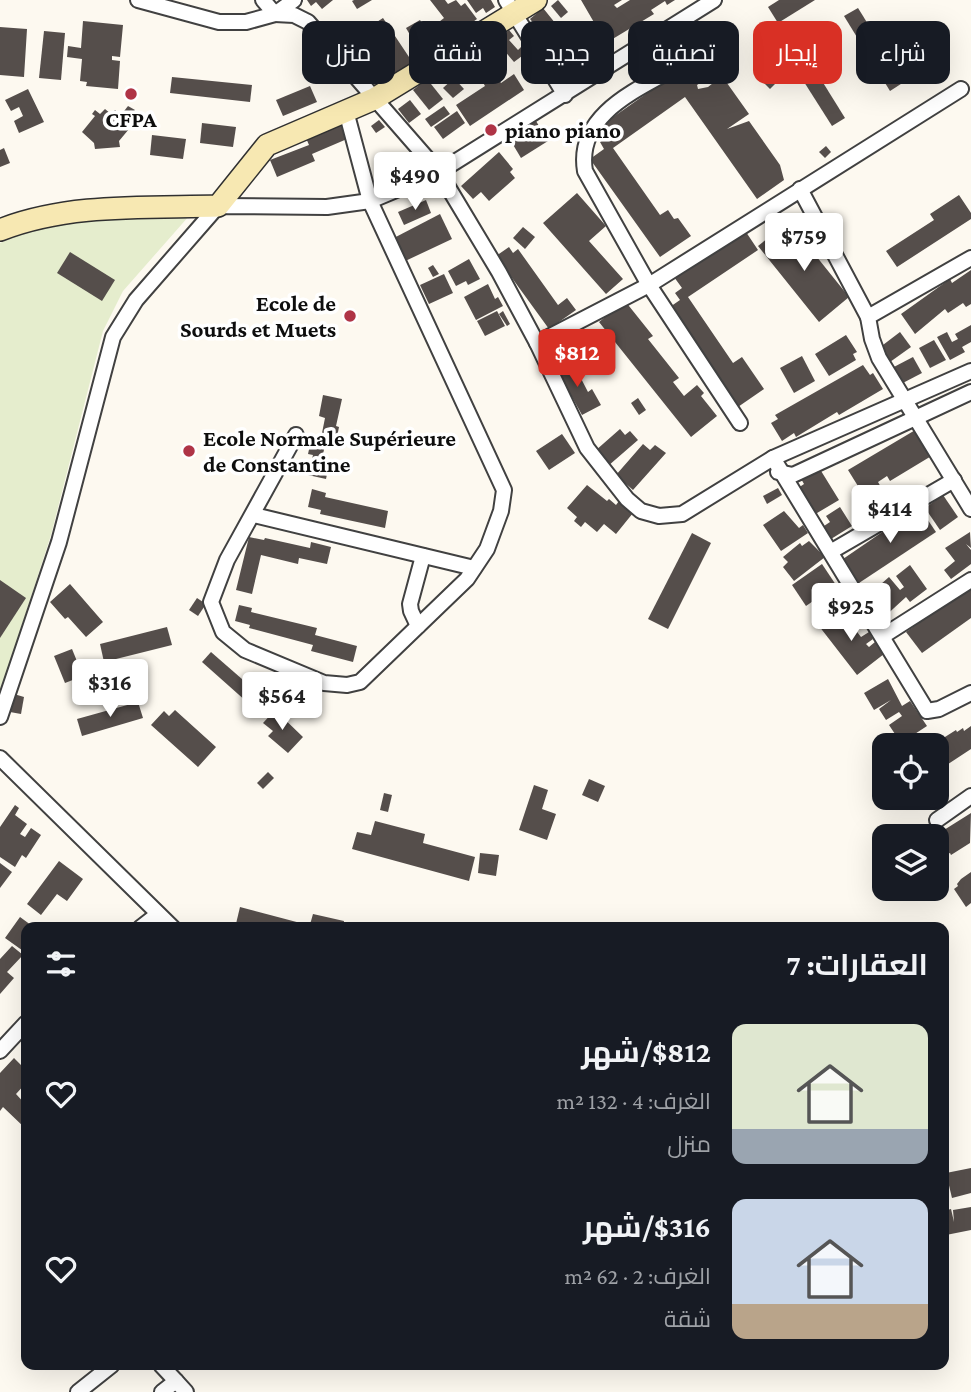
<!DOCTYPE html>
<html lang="ar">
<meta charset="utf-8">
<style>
body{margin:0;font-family:"Crimson Pro",Cairo,serif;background:#242831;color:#f1f3f6;direction:rtl;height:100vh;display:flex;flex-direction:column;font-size:26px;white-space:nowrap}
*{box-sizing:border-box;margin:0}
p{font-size:23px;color:#9ea1a6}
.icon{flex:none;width:38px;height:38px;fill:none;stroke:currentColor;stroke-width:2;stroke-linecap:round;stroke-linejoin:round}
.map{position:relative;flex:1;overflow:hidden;direction:ltr}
.details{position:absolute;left:21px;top:922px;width:928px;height:448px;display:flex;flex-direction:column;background:#171b24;border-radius:14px;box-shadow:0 7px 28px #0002;direction:rtl}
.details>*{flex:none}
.banner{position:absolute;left:21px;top:21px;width:929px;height:63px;direction:rtl;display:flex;gap:14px}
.tools{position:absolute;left:872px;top:733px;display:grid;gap:14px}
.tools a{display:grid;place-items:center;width:77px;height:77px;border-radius:14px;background:#171b24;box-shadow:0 7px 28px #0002;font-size:35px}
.price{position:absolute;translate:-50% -60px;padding:0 16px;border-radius:7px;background:#fff;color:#222;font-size:23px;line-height:46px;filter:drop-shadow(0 2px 4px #0008)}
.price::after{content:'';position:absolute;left:50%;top:42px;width:21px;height:16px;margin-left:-10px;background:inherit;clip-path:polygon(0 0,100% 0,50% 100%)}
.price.active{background:#d93025;color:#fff}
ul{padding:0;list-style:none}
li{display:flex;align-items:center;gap:21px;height:175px;padding:0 21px}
li span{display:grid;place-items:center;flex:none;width:196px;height:140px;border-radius:14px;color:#555}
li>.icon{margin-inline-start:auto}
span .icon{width:84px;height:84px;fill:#fffc;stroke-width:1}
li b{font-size:30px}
h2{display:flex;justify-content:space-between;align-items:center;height:84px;padding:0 21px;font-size:30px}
.chip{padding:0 24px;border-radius:14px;background:#171b24;box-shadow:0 7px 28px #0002;font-size:24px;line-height:63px}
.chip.active{background:#d93025;color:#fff}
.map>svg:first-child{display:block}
.pitch{fill:#e5edcd}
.building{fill:#554e4b}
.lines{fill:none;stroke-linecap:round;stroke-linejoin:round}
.minor-casing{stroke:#414141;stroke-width:18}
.secondary-casing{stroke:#303030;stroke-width:24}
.minor{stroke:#fff;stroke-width:14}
.secondary{stroke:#f7e8b2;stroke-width:21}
.poi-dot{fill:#af3446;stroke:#fff;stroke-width:2.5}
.labels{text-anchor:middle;stroke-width:7;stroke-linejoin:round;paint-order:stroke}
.poi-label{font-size:23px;font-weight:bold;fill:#0e0e0e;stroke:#fff;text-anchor:start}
</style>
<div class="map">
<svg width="971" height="1392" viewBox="0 0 971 1392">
<rect width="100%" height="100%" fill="#fdf9f0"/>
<polygon class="pitch" points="189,216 123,291 103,331 51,535 0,693 0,243 31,230 91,220"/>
<g class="building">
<polygon points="307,0 333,0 322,9 316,2 311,6"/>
<polygon points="354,0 372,0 357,9 352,1"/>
<polygon points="430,0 445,0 448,4 456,0 461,6 465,3 477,19 453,36 450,32 439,40 430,29 444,18"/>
<polygon points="467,0 491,0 495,7 486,13 483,8 476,13"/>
<polygon points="558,0 568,12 561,18 551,6"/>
<polygon points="581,0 622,0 614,5 617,8 630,0 675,0 667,5 665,1 651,10 654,14 606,43"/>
<polygon points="779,0 815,0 778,23 768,7"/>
<polygon points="543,8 564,34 555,41 545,28 540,31 530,19"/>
<polygon points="858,8 904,82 890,91 844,16"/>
<polygon points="383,18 413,63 395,74 391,68 388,70 363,31"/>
<polygon points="420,20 435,43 420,52 406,28"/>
<polygon points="83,21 123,25 120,57 112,56 112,60 120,61 118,89 86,86 87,82 80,81 82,59 67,57 68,46 81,48"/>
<polygon points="0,27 27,29 24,77 0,75"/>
<polygon points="509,30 514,36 509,40 518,50 521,47 526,53 514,62 496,41"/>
<polygon points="44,31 65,33 61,80 39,78"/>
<polygon points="487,40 500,58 477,74 465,57"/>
<polygon points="799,44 845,118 832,126 785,52"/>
<polygon points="690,63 700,77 715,73 697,85 698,89 708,87 722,76 749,114 727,129 749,121 780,165 784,180 757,199 685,97 613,148 660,215 668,210 674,219 678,218 691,236 660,257 590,159 604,149 600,142 606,138 599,127"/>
<polygon points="494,71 501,83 514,74 524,90 470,126 456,105 485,86 481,79"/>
<polygon points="767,73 777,82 770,89 760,79"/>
<polygon points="172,77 252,85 250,102 170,93"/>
<polygon points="454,78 464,89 453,98 443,88"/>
<polygon points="427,79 443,99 429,110 413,90"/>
<polygon points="310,86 317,102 283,116 276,100"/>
<polygon points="28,89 44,122 19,133 14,121 23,116 19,107 11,111 5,100"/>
<polygon points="410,100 421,114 409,123 398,109"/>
<polygon points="128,106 135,110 127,120 121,115"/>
<polygon points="444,106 450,114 431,127 425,119"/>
<polygon points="105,109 111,114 115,110 120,114 116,118 129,129 119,141 120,147 95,149 94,143 82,132 95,116 92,114 95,110 100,114"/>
<polygon points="457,111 465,123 443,139 434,127"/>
<polygon points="533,116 548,141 521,158 506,133"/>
<polygon points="379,120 385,127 376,133 371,126"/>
<polygon points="202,123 236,127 233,147 200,143"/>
<polygon points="341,124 347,139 312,154 315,161 277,177 270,160 309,145 306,138"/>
<polygon points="152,135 186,139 183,159 150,155"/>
<polygon points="826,146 831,152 825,158 819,152"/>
<polygon points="4,148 10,163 0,167 0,150"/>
<polygon points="499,152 513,169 510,172 515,178 489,201 481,192 473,199 461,186"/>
<polygon points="577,193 606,226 589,241 623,279 606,294 543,223"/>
<polygon points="959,195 971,213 971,219 897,267 886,251 934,220 930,214"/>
<polygon points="426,200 431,213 404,225 398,212"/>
<polygon points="440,214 452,239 401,263 390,240"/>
<polygon points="792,226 849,297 819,322 758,246 778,230 782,234"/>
<polygon points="523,227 535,237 525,249 513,238"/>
<polygon points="744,229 758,250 688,297 733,363 742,357 764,389 735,409 667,309 680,300 675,293 682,288 674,277"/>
<polygon points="509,247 513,253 518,249 558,305 567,298 576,310 549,329 496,256"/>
<polygon points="70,252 115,280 102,301 57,273"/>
<polygon points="469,259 480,279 468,285 466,281 456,286 448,271"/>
<polygon points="433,265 439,274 433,277 428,268"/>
<polygon points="971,270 971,304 966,307 963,303 948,313 945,309 915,334 901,314 950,279 952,283"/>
<polygon points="444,274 453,293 429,304 420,285"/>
<polygon points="488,284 495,299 498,297 503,306 476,320 464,297"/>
<polygon points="625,301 653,336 648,339 679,378 673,382 684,396 697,385 704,393 701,396 717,416 691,437 599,322"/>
<polygon points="497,311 505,326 485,336 477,321"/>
<polygon points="503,311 510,324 507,326 499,314"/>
<polygon points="971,325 971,342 962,347 965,352 950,360 937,337 947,332 952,342 958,339 955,334"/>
<polygon points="900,332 911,347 890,362 879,348"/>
<polygon points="846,335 857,352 853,354 856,360 829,376 815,354"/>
<polygon points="934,340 946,360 930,368 919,348"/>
<polygon points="802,356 815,381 794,393 780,368"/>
<polygon points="913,357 922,373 899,385 890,369"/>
<polygon points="572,361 588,392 592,389 601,405 582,415 572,397 566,400 559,387 565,384 557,369"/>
<polygon points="863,365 870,375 873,373 883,389 839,415 837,412 796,437 794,433 782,441 771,423 778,419 775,415"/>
<polygon points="323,395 342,399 336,426 339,427 336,442 326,440 321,464 329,465 326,479 308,475 313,455 308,454 312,436 321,438 325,418 319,416"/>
<polygon points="638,398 646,410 639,415 631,403"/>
<polygon points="620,429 625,435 630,431 638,440 608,466 595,451"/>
<polygon points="917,429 933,455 890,481 887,476 878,482 882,489 866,499 848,470"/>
<polygon points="562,434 575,453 549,470 536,451"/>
<polygon points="643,444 650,450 655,445 666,453 633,490 616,475"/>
<polygon points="818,466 839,500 812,516 795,490 804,484 800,477"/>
<polygon points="587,485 607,501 609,499 616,505 619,501 633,513 616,534 604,524 597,532 585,522 581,527 574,521 577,517 567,508"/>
<polygon points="778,488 782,495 767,504 763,496"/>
<polygon points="312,489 326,493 325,497 388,511 385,528 320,514 321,510 308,507"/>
<polygon points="943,495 958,517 940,530 925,508"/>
<polygon points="840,507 852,526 831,539 824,526 830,522 826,516"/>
<polygon points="919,507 936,532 859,583 843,559"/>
<polygon points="784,511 799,528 803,525 808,533 781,551 763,525"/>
<polygon points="970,532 971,548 966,544 971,550 971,564 951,579 944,570 955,561 945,548"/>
<polygon points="692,533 711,543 668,629 648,619"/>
<polygon points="249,537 264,540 265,538 310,548 311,542 331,547 327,564 299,558 298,564 261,555 252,594 236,590"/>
<polygon points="809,541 825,557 794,581 783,567 788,562 783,557 800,543 802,546"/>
<polygon points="822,564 836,585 806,606 792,585"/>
<polygon points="910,565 927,589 910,602 906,597 882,619 864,599 889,577 900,590 904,587 896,576"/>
<polygon points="0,580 26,598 0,638"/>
<polygon points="70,584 103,622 86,637 68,617 65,619 50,602"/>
<polygon points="971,585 971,618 922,653 906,632"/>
<polygon points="197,598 206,604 198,616 189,610"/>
<polygon points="239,605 252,608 251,612 317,628 315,635 357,646 353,662 311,651 313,645 249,628 250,625 235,621"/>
<polygon points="841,611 861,637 869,632 873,639 866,644 869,647 875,642 884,654 857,675 819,626"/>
<polygon points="167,627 172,645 104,662 100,644"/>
<polygon points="72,649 83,676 65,683 54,656"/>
<polygon points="211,652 274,707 265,718 202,662"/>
<polygon points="888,679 902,706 910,701 927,726 901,743 889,725 902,716 899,712 886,720 879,709 891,700 874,710 864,693"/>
<polygon points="14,694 24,697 21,714 10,712"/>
<polygon points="138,702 143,718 82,736 77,719"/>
<polygon points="175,710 216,747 198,767 151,725 164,711 169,716"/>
<polygon points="275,710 303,737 288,753 268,736 273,731 263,723"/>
<polygon points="971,726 971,749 936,772 937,742 956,730 957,732 963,728 964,731"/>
<polygon points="268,772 274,778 263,789 257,783"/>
<polygon points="589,779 605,786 598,802 582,795"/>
<polygon points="534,785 548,790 542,809 556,814 547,840 519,830"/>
<polygon points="384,793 392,795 388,812 380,810"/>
<polygon points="15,805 19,808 15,815 27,824 20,834 25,837 31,828 41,835 26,858 22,855 15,867 0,857 0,827"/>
<polygon points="971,813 970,843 951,855 950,853 939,857 936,852 936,835"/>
<polygon points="375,821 425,834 423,843 475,857 469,881 352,849 357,832 371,835"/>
<polygon points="480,853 499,855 496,876 478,873"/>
<polygon points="59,861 83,879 67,901 57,894 41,915 27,904"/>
<polygon points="0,863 12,872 0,888"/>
<polygon points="971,872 971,903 966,907 954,889 958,886 957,884 961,879"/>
<polygon points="240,907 308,925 307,928 235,928"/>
<polygon points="313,914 344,921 343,928 309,928"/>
<polygon points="20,917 35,928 26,928 26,953 5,938"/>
<polygon points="12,946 23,955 7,972 14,978 0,994 0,959"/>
<polygon points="14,1058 26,1070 26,1083 16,1094 26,1105 25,1128 3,1107 0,1111 0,1073"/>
<polygon points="971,1168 971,1193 952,1198 946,1173"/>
<polygon points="971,1207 971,1230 946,1235 943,1211 951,1209 954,1222 953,1210"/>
</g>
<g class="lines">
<defs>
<g id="minor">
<polyline points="138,0 219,22 246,22 275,14 263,0"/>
<polyline points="506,0 565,95"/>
<polyline points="275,14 294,15 308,22 439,172 499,272 537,343 587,448 627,499 641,511 659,516 682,514 773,458 971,371"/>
<polyline points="275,14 294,0"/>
<path d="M 672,70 C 632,92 576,117 585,171 L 649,285 L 740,423"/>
<polyline points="800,189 868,317"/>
<polyline points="971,258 868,317 872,339 879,358 971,509"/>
<polyline points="537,343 649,285 961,89"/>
<polyline points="296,435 227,560 211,602 223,632 245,650 324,683 347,685 360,682 467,579 487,549 501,511 504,490 370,201 346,111"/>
<polyline points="773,458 927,711 939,709 971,693"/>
<polyline points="778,472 793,475 971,392"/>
<polyline points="254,515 474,568"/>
<polyline points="832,551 954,480"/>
<polyline points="418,626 411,611 410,604 423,556"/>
<polyline points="883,636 971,580"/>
<polyline points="0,717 59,542 113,337 136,300 218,206 327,207 370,201 439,172 714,0"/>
<polyline points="0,758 173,928"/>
<polyline points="937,820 971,796"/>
<polyline points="140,928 158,914"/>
<polyline points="0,1051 26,1023"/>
<polyline points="161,1365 176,1381"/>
<polyline points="78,1392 112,1365"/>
<polyline points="162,1392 176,1381 186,1392"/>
</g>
<path id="secondary" d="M 0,230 C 68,203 146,208 218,206 L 267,145 L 374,99 L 536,0"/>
</defs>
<use href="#minor" class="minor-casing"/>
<use href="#secondary" class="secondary-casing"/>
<use href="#minor" class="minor"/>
<use href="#secondary" class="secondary"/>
</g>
<g class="poi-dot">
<circle cx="131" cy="94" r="7"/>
<circle cx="491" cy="130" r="7"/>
<circle cx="350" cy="316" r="7"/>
<circle cx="189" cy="451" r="7"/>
</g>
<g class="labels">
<g class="poi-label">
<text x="131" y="127" text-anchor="middle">CFPA</text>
<text x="505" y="138">piano piano</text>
<text x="336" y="311" text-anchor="end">Ecole de<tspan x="336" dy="26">Sourds et Muets</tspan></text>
<text x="203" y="446">Ecole Normale Supérieure<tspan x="203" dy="26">de Constantine</tspan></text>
</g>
</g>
</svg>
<div class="tools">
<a><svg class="icon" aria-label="locate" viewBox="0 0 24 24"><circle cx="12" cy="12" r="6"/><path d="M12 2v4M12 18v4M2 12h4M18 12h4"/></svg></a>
<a><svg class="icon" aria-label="layers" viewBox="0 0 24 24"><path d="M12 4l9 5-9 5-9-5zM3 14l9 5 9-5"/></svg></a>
</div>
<b class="price" style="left:415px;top:212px">$490</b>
<b class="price" style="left:804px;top:273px">$759</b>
<b class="price active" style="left:577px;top:389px">$812</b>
<b class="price" style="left:890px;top:545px">$414</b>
<b class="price" style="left:851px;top:643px">$925</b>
<b class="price" style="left:110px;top:719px">$316</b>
<b class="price" style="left:282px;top:732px">$564</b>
<div class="banner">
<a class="chip">شراء</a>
<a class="chip active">إيجار</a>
<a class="chip">تصفية</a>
<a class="chip">جديد</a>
<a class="chip">شقة</a>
<a class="chip">منزل</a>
</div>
<section class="details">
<h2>العقارات: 7<svg class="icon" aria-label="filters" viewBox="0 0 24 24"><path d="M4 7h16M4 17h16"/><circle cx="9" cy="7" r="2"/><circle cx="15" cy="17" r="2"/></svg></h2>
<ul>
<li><span style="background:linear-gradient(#dfe7d0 75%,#9aa5b1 0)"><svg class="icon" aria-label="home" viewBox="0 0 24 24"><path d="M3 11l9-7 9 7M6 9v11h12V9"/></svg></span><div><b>$812/شهر</b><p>الغرف: 4 · 132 m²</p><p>منزل</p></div><svg class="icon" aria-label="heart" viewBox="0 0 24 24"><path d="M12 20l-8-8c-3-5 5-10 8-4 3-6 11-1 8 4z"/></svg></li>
<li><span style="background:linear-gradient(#c9d6e8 75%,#b9a48a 0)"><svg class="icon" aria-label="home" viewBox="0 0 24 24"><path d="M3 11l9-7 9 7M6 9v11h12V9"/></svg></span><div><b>$316/شهر</b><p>الغرف: 2 · 62 m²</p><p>شقة</p></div><svg class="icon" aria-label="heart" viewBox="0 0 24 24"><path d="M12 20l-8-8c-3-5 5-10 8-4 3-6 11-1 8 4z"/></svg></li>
</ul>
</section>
</div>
